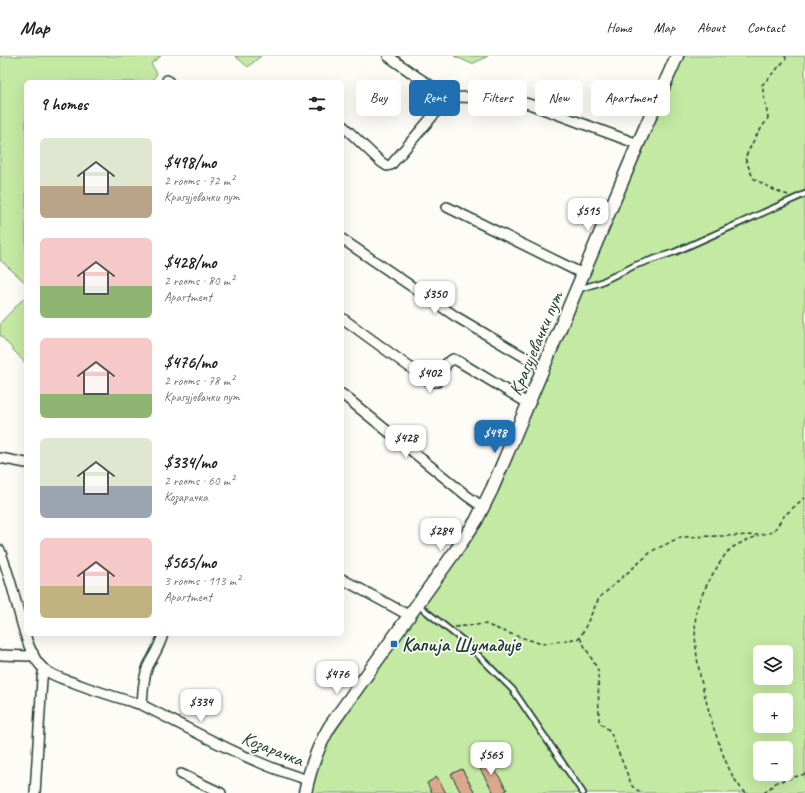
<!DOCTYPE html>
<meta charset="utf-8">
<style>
body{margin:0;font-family:Caveat,sans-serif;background:#f2f2f2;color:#202124;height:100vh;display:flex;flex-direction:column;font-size:15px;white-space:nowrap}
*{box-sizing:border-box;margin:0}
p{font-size:13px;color:#757577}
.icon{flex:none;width:22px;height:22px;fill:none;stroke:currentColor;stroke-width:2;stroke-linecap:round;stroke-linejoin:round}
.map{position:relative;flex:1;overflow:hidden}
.side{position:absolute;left:24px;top:24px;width:320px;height:556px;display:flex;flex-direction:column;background:#fff;border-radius:6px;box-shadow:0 4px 16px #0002}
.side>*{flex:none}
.top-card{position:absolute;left:356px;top:24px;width:380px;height:36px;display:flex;gap:8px}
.controls{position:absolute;left:753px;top:589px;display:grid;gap:8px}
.controls a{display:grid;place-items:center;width:40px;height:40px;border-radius:6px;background:#fff;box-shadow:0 4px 16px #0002;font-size:20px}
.price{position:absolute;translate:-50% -34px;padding:0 9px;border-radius:8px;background:#fff;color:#222;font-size:13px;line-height:26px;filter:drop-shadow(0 1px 2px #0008)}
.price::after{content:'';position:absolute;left:50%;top:24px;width:12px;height:9px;margin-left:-6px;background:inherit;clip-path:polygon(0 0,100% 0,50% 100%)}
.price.active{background:#1f6fb2;color:#fff}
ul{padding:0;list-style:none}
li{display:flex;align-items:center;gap:12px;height:100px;padding:0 16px}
li span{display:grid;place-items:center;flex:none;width:112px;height:80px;border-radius:6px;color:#555}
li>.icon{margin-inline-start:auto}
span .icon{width:48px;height:48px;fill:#fffc;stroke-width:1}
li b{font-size:17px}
h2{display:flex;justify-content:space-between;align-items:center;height:48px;padding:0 16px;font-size:17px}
.tag{padding:0 14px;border-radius:6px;background:#fff;box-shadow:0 4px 16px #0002;font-size:14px;line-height:36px}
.tag.active{background:#1f6fb2;color:#fff}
header{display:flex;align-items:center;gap:24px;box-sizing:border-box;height:56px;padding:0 20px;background:#fff;border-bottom:1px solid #e0e0e0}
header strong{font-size:19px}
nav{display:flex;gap:22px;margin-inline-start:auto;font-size:14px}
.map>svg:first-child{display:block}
.green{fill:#c4e9a3;stroke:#72936c;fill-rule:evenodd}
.building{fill:#daa78d;stroke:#1f3d34}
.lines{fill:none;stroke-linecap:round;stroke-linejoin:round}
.lane-casing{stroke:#1f3d34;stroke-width:8}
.street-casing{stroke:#1f3d34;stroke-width:12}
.secondary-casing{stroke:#1f3d34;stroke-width:15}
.path{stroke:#1f3d34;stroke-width:1.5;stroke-dasharray:4 3;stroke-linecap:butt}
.lane{stroke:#fdfcf7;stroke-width:4.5}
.street{stroke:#fdfcf7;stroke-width:9}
.secondary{stroke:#fdfcf7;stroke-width:12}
.poi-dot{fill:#1f6fb2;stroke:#fdfcf7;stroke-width:1.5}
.labels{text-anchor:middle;stroke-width:3.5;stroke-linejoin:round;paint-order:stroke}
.street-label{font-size:19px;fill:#1f3d34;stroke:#fdfcf7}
.poi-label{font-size:19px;font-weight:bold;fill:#1f3d34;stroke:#fdfcf7;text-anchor:start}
</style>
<header>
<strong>Map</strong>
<nav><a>Home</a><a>Map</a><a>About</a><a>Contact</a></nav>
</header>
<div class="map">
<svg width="805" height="737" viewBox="0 0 805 737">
<rect width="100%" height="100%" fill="#fdfcf7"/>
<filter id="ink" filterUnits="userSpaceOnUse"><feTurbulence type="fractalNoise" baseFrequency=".025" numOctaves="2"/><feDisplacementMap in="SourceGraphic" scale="8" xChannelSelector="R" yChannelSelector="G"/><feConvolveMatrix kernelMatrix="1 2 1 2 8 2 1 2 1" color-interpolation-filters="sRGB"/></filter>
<g filter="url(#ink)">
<g class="green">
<polygon points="0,0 161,0 151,8 157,17 152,26 26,26 26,227 0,204"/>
<polygon points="235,0 261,0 248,11"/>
<polygon points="454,0 488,0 472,8"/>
<path d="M 680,0 L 805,0 L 805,737 L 311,737 L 319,699 L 484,461 ZM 760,596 L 786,596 L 786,622 L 760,622 ZM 760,644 L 786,644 L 786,670 L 760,670 ZM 760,692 L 786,692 L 786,718 L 760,718 Z"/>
<polygon points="26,240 26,308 0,279 0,267"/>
</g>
<g class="building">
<polygon points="487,700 507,734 502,737 494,737 476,706"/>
<polygon points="462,713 475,737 461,737 451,718"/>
<polygon points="437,721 446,737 432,737 427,727"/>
</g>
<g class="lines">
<defs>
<g id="lane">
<polyline points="579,233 599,227 636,209 675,196 805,138"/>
<polyline points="418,549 466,587 513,634 583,737"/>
</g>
<g id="street">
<polyline points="388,0 416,20 449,41 509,42 532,49 638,88"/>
<polyline points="167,24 169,26"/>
<polyline points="342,69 381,106 387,110 391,109 449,41"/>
<polyline points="447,151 583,218"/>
<polyline points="342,183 455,260 543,312"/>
<polyline points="342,262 430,326 437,326 447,307 453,303 458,305 529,348"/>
<polyline points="342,338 467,440 483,451"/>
<polyline points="0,402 26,407"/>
<path d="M 0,494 C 6,511 12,529 16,546 C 22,566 28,600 44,613 C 52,620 63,623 72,626 C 95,635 119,642 142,649"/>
<polyline points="342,523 410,560"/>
<path d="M 163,578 C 160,590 154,599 148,610 C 143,622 143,636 142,649 C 196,676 250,707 308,724"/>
<polyline points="0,599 29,600 33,597"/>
<polyline points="181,718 221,737"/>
<polyline points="35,737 42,623 43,617 46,614"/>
</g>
<path id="secondary" d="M 305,737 C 310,712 317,692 330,670 L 457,493 L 476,465 L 492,433 L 638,88 L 677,0"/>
</defs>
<use href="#lane" class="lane-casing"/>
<use href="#street" class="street-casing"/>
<use href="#secondary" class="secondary-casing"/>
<g class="path">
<polyline points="785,0 786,3 762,29 768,62 755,82 745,102 753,122 774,134 788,139"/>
<polyline points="455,571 485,568 511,578 542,588 580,582 599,542 652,495 681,481 759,479 773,476 784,460 805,441"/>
<polyline points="580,582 598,614 599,666 610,675 632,730 641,737"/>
<path d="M 746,737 C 730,724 721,692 714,673 C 703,635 692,597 696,557 C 697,546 710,522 716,513 C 721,505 727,494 735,490 C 742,486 750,483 758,480"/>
<polyline points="764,737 777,726 805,718"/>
</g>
<use href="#lane" class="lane"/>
<use href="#street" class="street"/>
<use href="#secondary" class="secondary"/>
</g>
</g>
<rect class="poi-dot" x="390" y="584" width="8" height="8" rx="2"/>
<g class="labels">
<g class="street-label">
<text transform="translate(535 287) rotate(-67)" y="7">Крагујевачки пут</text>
<text transform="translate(273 692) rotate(22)" y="7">Козарачка</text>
</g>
<g class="poi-label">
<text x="402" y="595">Капија Шумадије</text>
</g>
</g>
</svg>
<div class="controls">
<a><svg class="icon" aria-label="layers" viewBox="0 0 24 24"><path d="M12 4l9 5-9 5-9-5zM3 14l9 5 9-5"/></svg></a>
<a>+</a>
<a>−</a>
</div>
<b class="price" style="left:588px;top:176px">$515</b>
<b class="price" style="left:435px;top:259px">$350</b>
<b class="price" style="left:430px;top:338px">$402</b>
<b class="price active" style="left:495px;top:398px">$498</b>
<b class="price" style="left:406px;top:403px">$428</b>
<b class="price" style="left:441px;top:496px">$284</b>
<b class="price" style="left:337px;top:639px">$476</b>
<b class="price" style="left:201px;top:667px">$334</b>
<b class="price" style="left:491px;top:720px">$565</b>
<div class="top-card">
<a class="tag">Buy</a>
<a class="tag active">Rent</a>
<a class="tag">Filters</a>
<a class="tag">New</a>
<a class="tag">Apartment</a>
</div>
<section class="side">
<h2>9 homes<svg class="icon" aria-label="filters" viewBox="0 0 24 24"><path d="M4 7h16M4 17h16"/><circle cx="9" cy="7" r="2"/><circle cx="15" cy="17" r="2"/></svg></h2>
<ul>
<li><span style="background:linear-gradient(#dfe7d0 60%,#b9a48a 0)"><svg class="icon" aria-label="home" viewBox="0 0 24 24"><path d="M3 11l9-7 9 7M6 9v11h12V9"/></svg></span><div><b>$498/mo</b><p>2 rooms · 72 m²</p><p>Крагујевачки пут</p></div></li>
<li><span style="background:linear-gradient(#f6c9c9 60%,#8fb573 0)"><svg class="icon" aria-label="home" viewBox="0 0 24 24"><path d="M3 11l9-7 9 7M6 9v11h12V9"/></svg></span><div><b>$428/mo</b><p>2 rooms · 80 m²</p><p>Apartment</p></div></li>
<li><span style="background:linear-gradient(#f6c9c9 70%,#8fb573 0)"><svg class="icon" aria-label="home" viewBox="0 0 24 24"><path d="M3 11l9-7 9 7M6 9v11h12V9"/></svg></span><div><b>$476/mo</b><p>2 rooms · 78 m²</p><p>Крагујевачки пут</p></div></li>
<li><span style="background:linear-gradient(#dfe7d0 60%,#9aa5b1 0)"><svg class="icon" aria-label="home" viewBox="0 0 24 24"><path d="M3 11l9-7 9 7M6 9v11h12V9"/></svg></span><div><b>$334/mo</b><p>2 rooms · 60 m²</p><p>Козарачка</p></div></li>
<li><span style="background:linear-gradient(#f6c9c9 60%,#c2b280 0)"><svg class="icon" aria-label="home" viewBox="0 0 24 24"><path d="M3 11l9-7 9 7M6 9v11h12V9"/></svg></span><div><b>$565/mo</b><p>3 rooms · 113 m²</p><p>Apartment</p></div></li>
</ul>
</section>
</div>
